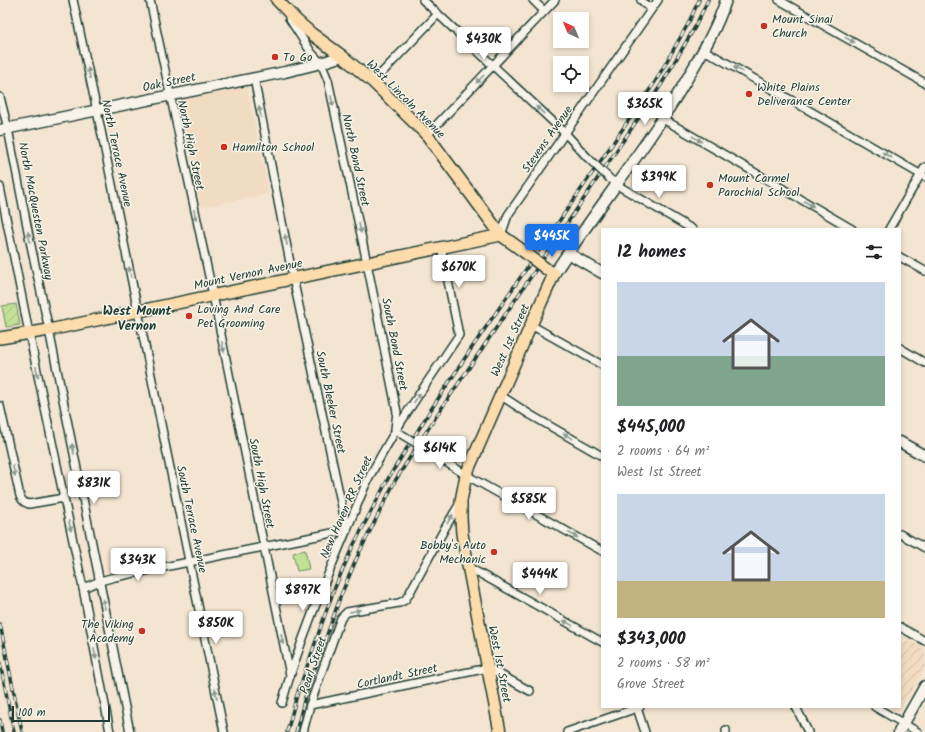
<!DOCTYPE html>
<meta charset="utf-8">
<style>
body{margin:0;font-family:Kalam,sans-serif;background:#f2f2f2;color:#202124;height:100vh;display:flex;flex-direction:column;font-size:15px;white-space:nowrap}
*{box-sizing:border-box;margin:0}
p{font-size:13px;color:#757577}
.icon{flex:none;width:22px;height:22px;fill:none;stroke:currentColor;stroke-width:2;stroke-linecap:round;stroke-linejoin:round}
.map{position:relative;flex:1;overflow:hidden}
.side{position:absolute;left:601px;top:228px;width:300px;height:480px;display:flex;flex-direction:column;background:#fff;border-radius:0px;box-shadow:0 2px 6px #0003}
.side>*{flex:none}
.needle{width:26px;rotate:316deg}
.buttons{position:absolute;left:553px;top:12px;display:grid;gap:8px}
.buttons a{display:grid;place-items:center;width:36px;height:36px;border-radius:0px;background:#fff;box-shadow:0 2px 6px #0003;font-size:20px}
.scale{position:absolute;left:12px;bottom:10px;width:98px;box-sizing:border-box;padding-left:4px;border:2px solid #1f3d34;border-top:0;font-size:11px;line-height:14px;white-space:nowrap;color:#1f3d34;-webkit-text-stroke:3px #f7f3e8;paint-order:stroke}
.price{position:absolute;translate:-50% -34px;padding:0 9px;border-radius:4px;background:#fff;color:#222;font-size:13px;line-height:26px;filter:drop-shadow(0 1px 2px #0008)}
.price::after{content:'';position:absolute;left:50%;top:24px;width:12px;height:9px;margin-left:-6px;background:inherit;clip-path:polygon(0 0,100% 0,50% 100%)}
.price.on{background:#1a73e8;color:#fff}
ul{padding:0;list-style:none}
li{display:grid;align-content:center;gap:8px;height:212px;padding:0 16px}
li span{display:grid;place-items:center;height:124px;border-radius:0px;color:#555}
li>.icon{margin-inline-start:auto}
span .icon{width:72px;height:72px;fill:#fffc;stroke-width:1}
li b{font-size:17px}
h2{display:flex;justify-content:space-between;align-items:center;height:48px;padding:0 16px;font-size:17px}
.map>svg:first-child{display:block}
.built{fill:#f1dbc1}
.industrial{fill:url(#industrial-furrows)}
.garden{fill:url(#garden-furrows);stroke:#718e66}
.pitch{fill:#c3e097;stroke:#718e66}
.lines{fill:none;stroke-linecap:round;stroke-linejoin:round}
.street-casing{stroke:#1f3d34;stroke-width:10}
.secondary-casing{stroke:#1f3d34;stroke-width:13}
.primary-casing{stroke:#1f3d34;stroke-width:14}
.street{stroke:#f7f3e8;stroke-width:7}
.secondary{stroke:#f7f3e8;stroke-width:10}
.primary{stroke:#fcdcac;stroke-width:11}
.rail-casing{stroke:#1f3d34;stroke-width:3.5}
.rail{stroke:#f7f3e8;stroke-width:2;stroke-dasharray:6;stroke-linecap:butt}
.street-bridge-casing{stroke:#1f3d34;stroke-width:10;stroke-linecap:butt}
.primary-bridge-casing{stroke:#1f3d34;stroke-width:14;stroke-linecap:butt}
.street-bridge{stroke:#f7f3e8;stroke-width:7}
.primary-bridge{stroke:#fcdcac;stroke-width:11}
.oneway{fill:#8b988e}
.poi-dot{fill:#c8321e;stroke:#f7f3e8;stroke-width:1.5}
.labels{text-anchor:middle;stroke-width:3;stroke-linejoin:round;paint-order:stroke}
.poi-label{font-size:12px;fill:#1f3d34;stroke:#f7f3e8;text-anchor:start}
.street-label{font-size:12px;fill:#1f3d34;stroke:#f7f3e8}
.neighbourhood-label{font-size:13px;font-weight:bold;fill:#1f3d34;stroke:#f7f3e8}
</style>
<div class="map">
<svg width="925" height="732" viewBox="0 0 925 732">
<defs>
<pattern id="industrial-furrows" width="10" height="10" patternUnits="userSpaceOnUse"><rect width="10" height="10" fill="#f1dbc1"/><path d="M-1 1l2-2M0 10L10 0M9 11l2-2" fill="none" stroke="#cebda6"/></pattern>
<pattern id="garden-furrows" width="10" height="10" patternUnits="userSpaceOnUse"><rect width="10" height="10" fill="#c3e097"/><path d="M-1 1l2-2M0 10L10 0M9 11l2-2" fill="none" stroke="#a7c183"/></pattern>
</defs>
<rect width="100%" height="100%" fill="#f3e5d1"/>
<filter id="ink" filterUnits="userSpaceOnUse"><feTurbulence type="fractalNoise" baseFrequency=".025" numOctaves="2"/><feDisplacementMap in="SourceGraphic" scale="8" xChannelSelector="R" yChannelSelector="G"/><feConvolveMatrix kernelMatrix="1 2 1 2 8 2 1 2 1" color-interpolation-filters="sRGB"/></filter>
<g filter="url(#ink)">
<polygon class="built" points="247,87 269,194 201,207 180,100"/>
<polygon class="industrial" points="907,639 925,649 925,668 899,711 892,707 900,707 900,651"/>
<polygon class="garden" points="16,304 20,325 6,327 2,306"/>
<polygon class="pitch" points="305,550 309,569 297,571 293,553"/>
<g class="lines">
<defs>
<g id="street">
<polyline points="73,0 97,111 224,732"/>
<polyline points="150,0 213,295 290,675"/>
<polyline points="423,0 565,133 587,157"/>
<polyline points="533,0 544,11"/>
<polyline points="641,0 651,9"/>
<polyline points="779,0 925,83"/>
<polyline points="289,18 311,52 321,63 328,80 367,263 397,412 395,429"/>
<polyline points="704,50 925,177"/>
<polyline points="254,78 293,278 347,530"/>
<polyline points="373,82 438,14"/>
<polyline points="0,97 8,129 30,241 49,330 130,732"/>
<polyline points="663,119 852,229"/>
<polyline points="427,135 555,0"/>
<polyline points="613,181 617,185 692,229"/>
<polyline points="0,187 29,333 83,588 110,732"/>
<polyline points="889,229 925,167"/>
<polyline points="501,235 508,215 658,0"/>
<polyline points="900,257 925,271"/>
<polyline points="531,325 602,365"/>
<polyline points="900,348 925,363"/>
<polyline points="500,395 529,414 602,456"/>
<path d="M 0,406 L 20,496 C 22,501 24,503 29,504 L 64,498"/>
<polyline points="424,448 466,475 602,551"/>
<polyline points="900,534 925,548"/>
<polyline points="468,567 602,642"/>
<polyline points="83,588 100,581 115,577 347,530"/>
<polyline points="900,627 925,641"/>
<path d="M 282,703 C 303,628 336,557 365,486 C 391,433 426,384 459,335 L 441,247"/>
<polyline points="310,705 488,668 530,691"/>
<polyline points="796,707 808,732"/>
<polyline points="875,707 918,732"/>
<polyline points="637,708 645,732"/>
<polyline points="726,730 726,732"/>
<polyline points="303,732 310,705 338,626 341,618 347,612 399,603 405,600 409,594 445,528 460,503"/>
<polyline points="567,732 640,707"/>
</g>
<g id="secondary">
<polyline points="0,130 285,72 321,63 342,56"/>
<polyline points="568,253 602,273"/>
<path d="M 554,274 C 597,208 647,147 687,79 C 702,53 717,28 726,0"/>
<polyline points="900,442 925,456"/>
<polyline points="899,732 925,686"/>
</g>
<g id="primary">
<polyline points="277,0 297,21 312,34 342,56 373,82 427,135 501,235 523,251"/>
<polyline points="0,338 49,330 501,235"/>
<polyline points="500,732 462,534 461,518 461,501 466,475 531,325 554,274 545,268"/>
</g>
</defs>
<use href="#street" class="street-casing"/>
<use href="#secondary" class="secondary-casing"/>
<use href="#primary" class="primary-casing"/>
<use href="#street" class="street"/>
<use href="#secondary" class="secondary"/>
<use href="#primary" class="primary"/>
<defs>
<g id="rail">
<polyline points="0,624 22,732"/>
<polyline points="0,663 14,732"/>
<polyline points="0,720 2,732"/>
<polyline points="287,732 297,695 333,592 352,548 389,477 430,411 471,349 655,82 688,24 699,0"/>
<polyline points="296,732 305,697 341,595 359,553 395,481 437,415 661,85 695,27 708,0"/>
</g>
</defs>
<use href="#rail" class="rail-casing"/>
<use href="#rail" class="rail"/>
<defs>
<g id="street-bridge">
<polyline points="587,157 610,179"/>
<polyline points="401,434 424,448"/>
</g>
<polyline id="primary-bridge" points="523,251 545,268"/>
</defs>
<use href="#street-bridge" class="street-bridge-casing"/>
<use href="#primary-bridge" class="primary-bridge-casing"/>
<use href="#street-bridge" class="street-bridge"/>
<use href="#primary-bridge" class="primary-bridge"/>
</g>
<defs><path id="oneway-solid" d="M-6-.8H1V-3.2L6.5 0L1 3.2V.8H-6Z"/></defs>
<g class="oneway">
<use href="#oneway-solid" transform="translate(850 40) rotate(29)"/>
<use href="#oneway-solid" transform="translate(738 69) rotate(-150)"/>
<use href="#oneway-solid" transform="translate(89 73) rotate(-102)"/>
<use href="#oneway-solid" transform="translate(480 79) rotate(134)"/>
<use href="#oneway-solid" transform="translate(332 101) rotate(78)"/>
<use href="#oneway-solid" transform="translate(540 110) rotate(-137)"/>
<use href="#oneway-solid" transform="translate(260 112) rotate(-101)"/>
<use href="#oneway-solid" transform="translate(697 139) rotate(30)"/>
<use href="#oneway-solid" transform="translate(887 155) rotate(-150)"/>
<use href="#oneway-solid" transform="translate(809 204) rotate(30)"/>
<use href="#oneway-solid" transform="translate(195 215) rotate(78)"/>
<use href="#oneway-solid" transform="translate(360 228) rotate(78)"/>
<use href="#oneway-solid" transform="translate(29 237) rotate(-101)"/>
<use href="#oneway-solid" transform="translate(286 240) rotate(-101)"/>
<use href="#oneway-solid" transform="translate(130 272) rotate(-102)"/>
<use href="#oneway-solid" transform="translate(223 347) rotate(78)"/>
<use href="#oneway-solid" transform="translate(37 372) rotate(78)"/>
<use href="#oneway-solid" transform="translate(417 398) rotate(-56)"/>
<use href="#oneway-solid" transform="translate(568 436) rotate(-150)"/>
<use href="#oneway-solid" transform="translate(73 449) rotate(-101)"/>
<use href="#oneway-solid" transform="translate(14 471) rotate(78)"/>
<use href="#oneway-solid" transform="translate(450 519) rotate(-58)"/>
<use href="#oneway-solid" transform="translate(70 526) rotate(78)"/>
<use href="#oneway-solid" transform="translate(573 535) rotate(29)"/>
<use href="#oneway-solid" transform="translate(104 604) rotate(-102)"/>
<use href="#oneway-solid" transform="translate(355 611) rotate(-10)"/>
<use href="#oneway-solid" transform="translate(568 623) rotate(-151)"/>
<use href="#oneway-solid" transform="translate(282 639) rotate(79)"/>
<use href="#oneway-solid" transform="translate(95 654) rotate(80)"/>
<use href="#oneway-solid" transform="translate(216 694) rotate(-101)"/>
</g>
</g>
<g class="poi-dot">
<circle cx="764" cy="26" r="4"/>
<circle cx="275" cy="57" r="4"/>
<circle cx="749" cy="94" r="4"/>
<circle cx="224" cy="147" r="4"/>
<circle cx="710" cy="185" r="4"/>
<circle cx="189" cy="316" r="4"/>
<circle cx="494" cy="552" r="4"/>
<circle cx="142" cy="631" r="4"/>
</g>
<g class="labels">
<g class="poi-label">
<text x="772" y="23">Mount Sinai<tspan x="772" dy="14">Church</tspan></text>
<text x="283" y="61">To Go</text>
<text x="757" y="91">White Plains<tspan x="757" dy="14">Deliverance Center</tspan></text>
<text x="232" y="151">Hamilton School</text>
<text x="718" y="182">Mount Carmel<tspan x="718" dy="14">Parochial School</tspan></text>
<text x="197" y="313">Loving And Care<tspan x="197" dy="14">Pet Grooming</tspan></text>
<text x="486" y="549" text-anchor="end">Bobby's Auto<tspan x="486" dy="14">Mechanic</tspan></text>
<text x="134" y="628" text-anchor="end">The Viking<tspan x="134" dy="14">Academy</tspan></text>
</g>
<g class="street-label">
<text transform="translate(169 82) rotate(-12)" y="4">Oak Street</text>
<text transform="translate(406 99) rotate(45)" y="4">West Lincoln Avenue</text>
<text transform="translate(547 139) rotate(-55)" y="4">Stevens Avenue</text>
<text transform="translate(191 145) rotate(78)" y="4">North High Street</text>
<text transform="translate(117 153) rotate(78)" y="4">North Terrace Avenue</text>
<text transform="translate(356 160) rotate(78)" y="4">North Bond Street</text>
<text transform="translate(36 211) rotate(79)" y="4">North MacQuesten Parkway</text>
<text transform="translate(248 274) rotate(-12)" y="4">Mount Vernon Avenue</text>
<text transform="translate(510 340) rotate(-66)" y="4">West 1st Street</text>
<text transform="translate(395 344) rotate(79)" y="4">South Bond Street</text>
<text transform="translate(331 402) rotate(78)" y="4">South Bleeker Street</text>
<text transform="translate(262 483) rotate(79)" y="4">South High Street</text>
<text transform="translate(346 507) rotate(-66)" y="4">New Haven RR Street</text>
<text transform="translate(192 519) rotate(78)" y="4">South Terrace Avenue</text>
<text transform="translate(500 664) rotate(79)" y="4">West 1st Street</text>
<text transform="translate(313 665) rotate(-71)" y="4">Pearl Street</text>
<text transform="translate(397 676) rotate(-12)" y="4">Cortlandt Street</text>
</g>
<g class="neighbourhood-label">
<text x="137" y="315">West Mount<tspan x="137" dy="15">Vernon</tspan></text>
</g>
</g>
</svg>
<div class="buttons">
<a><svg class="needle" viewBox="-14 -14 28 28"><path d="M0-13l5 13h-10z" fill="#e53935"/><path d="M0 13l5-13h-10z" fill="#757577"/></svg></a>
<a><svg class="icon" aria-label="locate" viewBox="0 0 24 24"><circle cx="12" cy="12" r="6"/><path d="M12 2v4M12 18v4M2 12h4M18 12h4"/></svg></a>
</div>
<div class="scale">100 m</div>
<b class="price" style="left:484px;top:61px">$430K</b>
<b class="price" style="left:645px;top:126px">$365K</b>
<b class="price" style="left:659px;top:199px">$399K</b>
<b class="price on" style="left:552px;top:258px">$445K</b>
<b class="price" style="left:459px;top:289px">$670K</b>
<b class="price" style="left:440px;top:470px">$614K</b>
<b class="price" style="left:94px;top:505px">$831K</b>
<b class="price" style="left:529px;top:521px">$585K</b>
<b class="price" style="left:138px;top:582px">$343K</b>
<b class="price" style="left:540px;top:596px">$444K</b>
<b class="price" style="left:303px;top:612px">$897K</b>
<b class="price" style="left:216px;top:645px">$850K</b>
<section class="side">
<h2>12 homes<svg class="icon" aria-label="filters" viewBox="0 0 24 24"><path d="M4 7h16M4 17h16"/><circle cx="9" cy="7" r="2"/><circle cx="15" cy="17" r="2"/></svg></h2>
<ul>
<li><span style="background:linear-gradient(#c9d6e8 60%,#7fa58c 0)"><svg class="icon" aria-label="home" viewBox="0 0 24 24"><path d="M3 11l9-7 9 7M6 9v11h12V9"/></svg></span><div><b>$445,000</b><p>2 rooms · 64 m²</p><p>West 1st Street</p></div></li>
<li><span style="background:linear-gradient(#c9d6e8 70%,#c2b280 0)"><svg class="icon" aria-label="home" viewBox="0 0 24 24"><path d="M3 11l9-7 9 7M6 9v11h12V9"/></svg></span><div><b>$343,000</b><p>2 rooms · 58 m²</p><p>Grove Street</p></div></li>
</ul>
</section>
</div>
